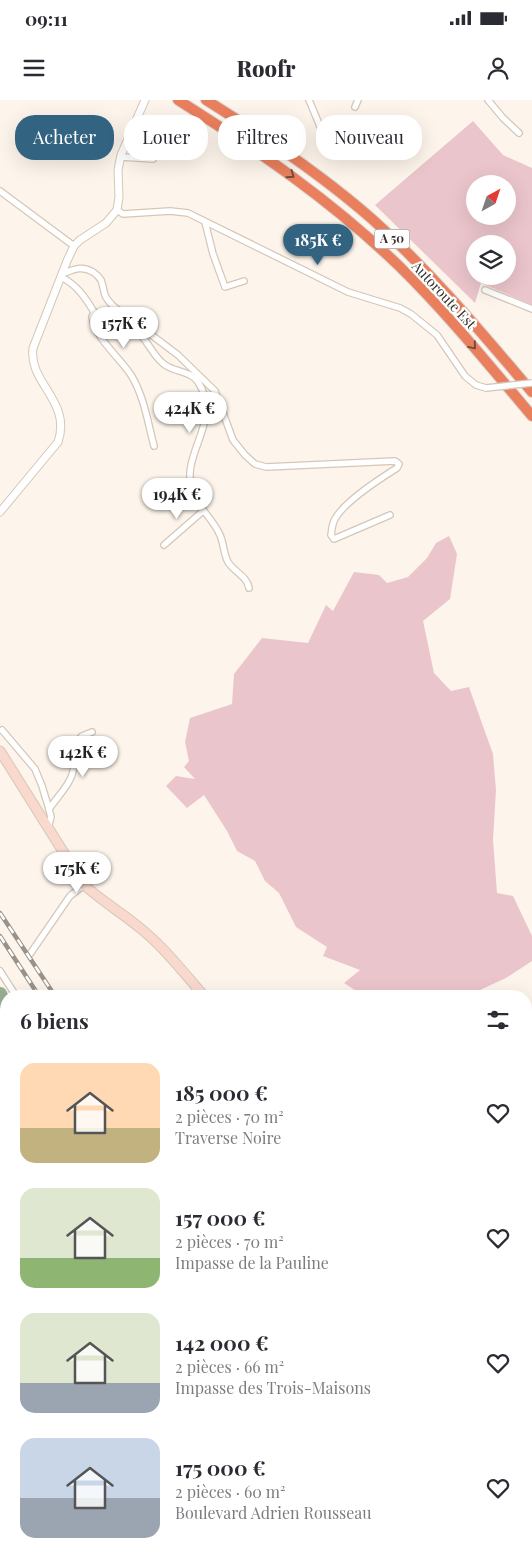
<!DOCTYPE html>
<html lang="fr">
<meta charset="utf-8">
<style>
body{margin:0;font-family:"Playfair Display",serif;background:#f2f2f3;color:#2b2b33;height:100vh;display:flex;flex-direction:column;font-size:19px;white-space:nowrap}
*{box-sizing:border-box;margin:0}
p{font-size:16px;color:#7c7c81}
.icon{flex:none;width:28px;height:28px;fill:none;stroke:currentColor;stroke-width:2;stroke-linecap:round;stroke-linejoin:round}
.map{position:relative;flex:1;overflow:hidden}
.sheet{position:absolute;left:0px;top:890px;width:532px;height:571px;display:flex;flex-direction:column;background:#fff;border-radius:20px 20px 0 0;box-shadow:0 5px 20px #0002}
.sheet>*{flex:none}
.hud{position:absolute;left:15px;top:15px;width:502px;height:45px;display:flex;gap:10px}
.needle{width:32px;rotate:40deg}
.controls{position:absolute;left:466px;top:75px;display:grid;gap:10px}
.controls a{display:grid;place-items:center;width:50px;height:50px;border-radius:50%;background:#fff;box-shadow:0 5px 20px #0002;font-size:25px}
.price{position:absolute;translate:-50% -42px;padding:0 11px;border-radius:18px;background:#fff;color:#222;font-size:16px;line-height:32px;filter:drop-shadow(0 1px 2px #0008)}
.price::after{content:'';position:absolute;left:50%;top:30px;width:15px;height:11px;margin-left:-8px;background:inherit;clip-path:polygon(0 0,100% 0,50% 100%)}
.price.selected{background:#326482;color:#fff}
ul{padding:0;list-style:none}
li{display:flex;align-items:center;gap:15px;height:125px;padding:0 20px}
li span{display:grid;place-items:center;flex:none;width:140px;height:100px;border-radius:15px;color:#555}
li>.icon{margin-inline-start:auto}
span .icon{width:60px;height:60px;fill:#fffc;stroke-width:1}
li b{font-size:21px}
h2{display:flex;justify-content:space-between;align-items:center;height:60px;padding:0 20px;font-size:21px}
.tag{padding:0 18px;border-radius:20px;background:#fff;box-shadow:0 5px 20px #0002;font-size:18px;line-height:45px}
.tag.selected{background:#326482;color:#fff}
.status{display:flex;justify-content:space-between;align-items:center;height:35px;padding:0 25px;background:#fff;direction:ltr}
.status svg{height:14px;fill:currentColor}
header{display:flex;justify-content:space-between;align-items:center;height:65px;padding:0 20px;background:#fff;font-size:22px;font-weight:800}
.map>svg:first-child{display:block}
.green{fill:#ebc5cc;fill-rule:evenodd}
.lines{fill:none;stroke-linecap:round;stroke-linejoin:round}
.canal{stroke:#99af92;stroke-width:8}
.river{stroke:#99af92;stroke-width:14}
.minor-casing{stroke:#d5c7b7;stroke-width:8}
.tertiary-casing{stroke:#d5c7b7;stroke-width:9}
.secondary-casing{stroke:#d5c7b7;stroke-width:11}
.motorway-casing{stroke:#d7d6d4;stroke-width:12}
.minor{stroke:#fff;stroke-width:5.5}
.tertiary{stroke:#fff;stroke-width:7}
.secondary{stroke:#f9d9ce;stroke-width:9}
.motorway{stroke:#ea7f5d;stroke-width:10}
.rail-casing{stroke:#99928a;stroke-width:4.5}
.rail{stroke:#fff;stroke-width:2.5;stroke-dasharray:8;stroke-linecap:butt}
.minor-bridge-casing{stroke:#d5c7b7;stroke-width:8;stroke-linecap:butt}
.minor-bridge{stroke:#fff;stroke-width:5.5}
.oneway{stroke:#744c3c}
.labels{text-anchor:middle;stroke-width:4.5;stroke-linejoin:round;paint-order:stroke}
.shield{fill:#fff;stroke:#726e6a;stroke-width:1}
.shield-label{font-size:12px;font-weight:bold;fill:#35302a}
.street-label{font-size:14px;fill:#35302a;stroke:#fff}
</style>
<div class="status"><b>09:11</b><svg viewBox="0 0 49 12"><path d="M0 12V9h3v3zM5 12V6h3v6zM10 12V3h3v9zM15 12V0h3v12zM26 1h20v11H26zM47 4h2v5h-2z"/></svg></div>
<header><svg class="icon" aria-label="menu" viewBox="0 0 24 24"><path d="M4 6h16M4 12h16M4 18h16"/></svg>Roofr<svg class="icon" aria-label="person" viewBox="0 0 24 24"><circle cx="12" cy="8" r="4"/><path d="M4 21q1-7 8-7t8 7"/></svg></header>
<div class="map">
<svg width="532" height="1461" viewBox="0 0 532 1461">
<rect width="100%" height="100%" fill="#fdf5eb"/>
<g class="green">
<path d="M 473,21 L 503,55 L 532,68 L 532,205 L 481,183 L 475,203 L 375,105 ZM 475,84 L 508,84 L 508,116 L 475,116 ZM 475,144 L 508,144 L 508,176 L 475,176 Z"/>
<polygon points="449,436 457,454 450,499 423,521 434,573 451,591 469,587 493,654 496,690 493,740 497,793 513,796 532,836 532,861 506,878 467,896 364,896 344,883 360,870 323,856 327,847 296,827 279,793 265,781 255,761 237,751 227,731 204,695 187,708 166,686 176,676 195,679 184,667 189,661 185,642 190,618 232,604 234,574 262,538 308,543 326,505 333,511 354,472 379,475 387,483 408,477 427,458 436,443"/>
<polygon points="6,1003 6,1051 0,1053 0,1022"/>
<polygon points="0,1189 6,1197 6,1248 0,1264"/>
<polygon points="0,1417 6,1425 6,1455 28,1455 32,1461 0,1461"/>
</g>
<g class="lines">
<g class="canal">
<polyline points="0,1442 6,1449"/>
<polyline points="11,1455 16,1461"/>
</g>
<g class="river">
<polyline points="0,894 6,906"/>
<polyline points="500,1455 505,1461"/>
</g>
<defs>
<g id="minor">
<polyline points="309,0 324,36"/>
<polyline points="488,0 503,18 519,33"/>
<polyline points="355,7 358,0"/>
<polyline points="121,57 153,59"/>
<polyline points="0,91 74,146"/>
<polyline points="117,110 123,114 170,111 188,113 348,192 400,208 411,214 437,235 465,276 476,285 486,288"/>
<polyline points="205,122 213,154 225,187 244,181"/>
<path d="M 62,174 C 73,170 81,165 93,172 C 96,174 99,177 101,180 C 106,194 101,193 113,206 L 178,255 L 215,291 L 233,340 L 245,355 L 255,364 L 266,367 L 395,361 L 399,364 L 397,368 C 381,378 344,402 335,419 C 332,424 332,429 331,435 L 334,439 L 390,415"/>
<path d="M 61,177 C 77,185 85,197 94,212 L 92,217 C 95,238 120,258 131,275 C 144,296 148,323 154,346"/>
<polyline points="485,190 532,209"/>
<path d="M 94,212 C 105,221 121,220 133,228 C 147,237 152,256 165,265 C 175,272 191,271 198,282 C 225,323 176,355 194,395 C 200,409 213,420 219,433 C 224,442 223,453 228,462 C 234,472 247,476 249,488"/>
<polyline points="164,445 203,411"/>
<polyline points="2,630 35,669 42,686 49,709 51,717 48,728"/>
<path d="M 49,709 C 67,684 78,679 73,646 L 82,636 L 92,632"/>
<polyline points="30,854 70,796 84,785"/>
<polyline points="0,871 16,896"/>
<polyline points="0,1093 6,1100"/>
<polyline points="446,1455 450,1461"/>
</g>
<g id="tertiary">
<path d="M 0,412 L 58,342 C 72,301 28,283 33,248 L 67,161 L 74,146 L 80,140 L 106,123 L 117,110 L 119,97 L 118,70 L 121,55 L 145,0"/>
<polyline points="0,1174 6,1183"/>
<polyline points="310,1455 317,1461"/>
</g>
<g id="secondary">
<path d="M 0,651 L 84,785 C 102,801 122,813 140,828 C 164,847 184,873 204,896"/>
<polyline points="526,963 532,962"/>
<polyline points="526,969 532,968"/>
</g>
<g id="motorway">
<path d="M 178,0 C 256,49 332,101 399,166 C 447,213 489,265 532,316"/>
<path d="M 206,0 C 264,36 321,74 372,119 C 431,172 481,232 532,292"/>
</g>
</defs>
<use href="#minor" class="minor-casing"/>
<use href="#tertiary" class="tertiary-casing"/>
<use href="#secondary" class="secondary-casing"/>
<use href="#motorway" class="motorway-casing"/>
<use href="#minor" class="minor"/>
<use href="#tertiary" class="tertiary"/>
<use href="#secondary" class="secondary"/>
<use href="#motorway" class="motorway"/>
<defs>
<g id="rail">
<polyline points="0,813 55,896"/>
<polyline points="0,836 39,896"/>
<polyline points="458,1455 463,1461"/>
<polyline points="470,1455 475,1461"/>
</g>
</defs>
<use href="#rail" class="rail-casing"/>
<use href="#rail" class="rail"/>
<defs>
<polyline id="minor-bridge" points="486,288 532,283"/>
</defs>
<use href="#minor-bridge" class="minor-bridge-casing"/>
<use href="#minor-bridge" class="minor-bridge"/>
</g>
<defs><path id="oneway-chevron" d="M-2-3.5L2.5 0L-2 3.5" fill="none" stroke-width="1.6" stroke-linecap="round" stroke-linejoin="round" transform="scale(1.25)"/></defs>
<g class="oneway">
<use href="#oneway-chevron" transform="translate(291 75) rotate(35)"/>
<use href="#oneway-chevron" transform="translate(473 246) rotate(50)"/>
</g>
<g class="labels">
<rect class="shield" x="374.5" y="129.5" width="35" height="19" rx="4"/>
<g class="shield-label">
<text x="392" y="143">A 50</text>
</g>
<g class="street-label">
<text transform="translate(444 195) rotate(47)" y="5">Autoroute Est</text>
</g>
</g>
</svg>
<div class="controls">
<a><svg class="needle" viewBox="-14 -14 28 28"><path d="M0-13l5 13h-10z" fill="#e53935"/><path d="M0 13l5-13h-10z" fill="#7c7c81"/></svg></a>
<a><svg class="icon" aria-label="layers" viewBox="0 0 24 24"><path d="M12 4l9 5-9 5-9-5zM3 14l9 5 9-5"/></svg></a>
</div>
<b class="price selected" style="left:318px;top:166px">185K €</b>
<b class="price" style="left:124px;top:249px">157K €</b>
<b class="price" style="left:190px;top:334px">424K €</b>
<b class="price" style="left:177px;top:420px">194K €</b>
<b class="price" style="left:83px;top:678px">142K €</b>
<b class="price" style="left:77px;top:794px">175K €</b>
<div class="hud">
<a class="tag selected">Acheter</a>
<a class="tag">Louer</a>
<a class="tag">Filtres</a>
<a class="tag">Nouveau</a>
</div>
<section class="sheet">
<h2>6 biens<svg class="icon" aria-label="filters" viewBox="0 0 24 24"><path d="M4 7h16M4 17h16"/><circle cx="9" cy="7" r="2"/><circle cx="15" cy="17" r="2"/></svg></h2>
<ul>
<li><span style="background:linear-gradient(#ffd9b3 65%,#c2b280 0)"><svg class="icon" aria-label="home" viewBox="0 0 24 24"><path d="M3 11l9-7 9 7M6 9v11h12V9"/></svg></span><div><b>185 000 €</b><p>2 pièces · 70 m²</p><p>Traverse Noire</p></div><svg class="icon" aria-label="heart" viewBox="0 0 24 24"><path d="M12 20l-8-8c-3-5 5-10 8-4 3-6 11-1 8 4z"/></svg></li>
<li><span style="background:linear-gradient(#dfe7d0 70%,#8fb573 0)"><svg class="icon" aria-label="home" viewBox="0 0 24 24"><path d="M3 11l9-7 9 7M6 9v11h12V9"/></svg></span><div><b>157 000 €</b><p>2 pièces · 70 m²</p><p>Impasse de la Pauline</p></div><svg class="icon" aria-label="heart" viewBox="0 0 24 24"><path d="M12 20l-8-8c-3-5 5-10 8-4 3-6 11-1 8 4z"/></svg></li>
<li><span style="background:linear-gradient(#dfe7d0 70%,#9aa5b1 0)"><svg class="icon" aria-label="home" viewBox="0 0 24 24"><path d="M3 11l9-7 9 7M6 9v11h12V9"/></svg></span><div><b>142 000 €</b><p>2 pièces · 66 m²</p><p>Impasse des Trois-Maisons</p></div><svg class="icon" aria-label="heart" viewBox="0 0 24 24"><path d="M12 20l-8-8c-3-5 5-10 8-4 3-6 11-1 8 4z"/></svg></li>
<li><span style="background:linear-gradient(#c9d6e8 60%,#9aa5b1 0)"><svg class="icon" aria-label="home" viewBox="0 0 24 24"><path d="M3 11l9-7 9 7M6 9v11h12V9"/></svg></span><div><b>175 000 €</b><p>2 pièces · 60 m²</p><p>Boulevard Adrien Rousseau</p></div><svg class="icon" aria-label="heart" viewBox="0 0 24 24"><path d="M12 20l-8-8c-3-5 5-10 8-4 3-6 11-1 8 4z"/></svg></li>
</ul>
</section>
</div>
